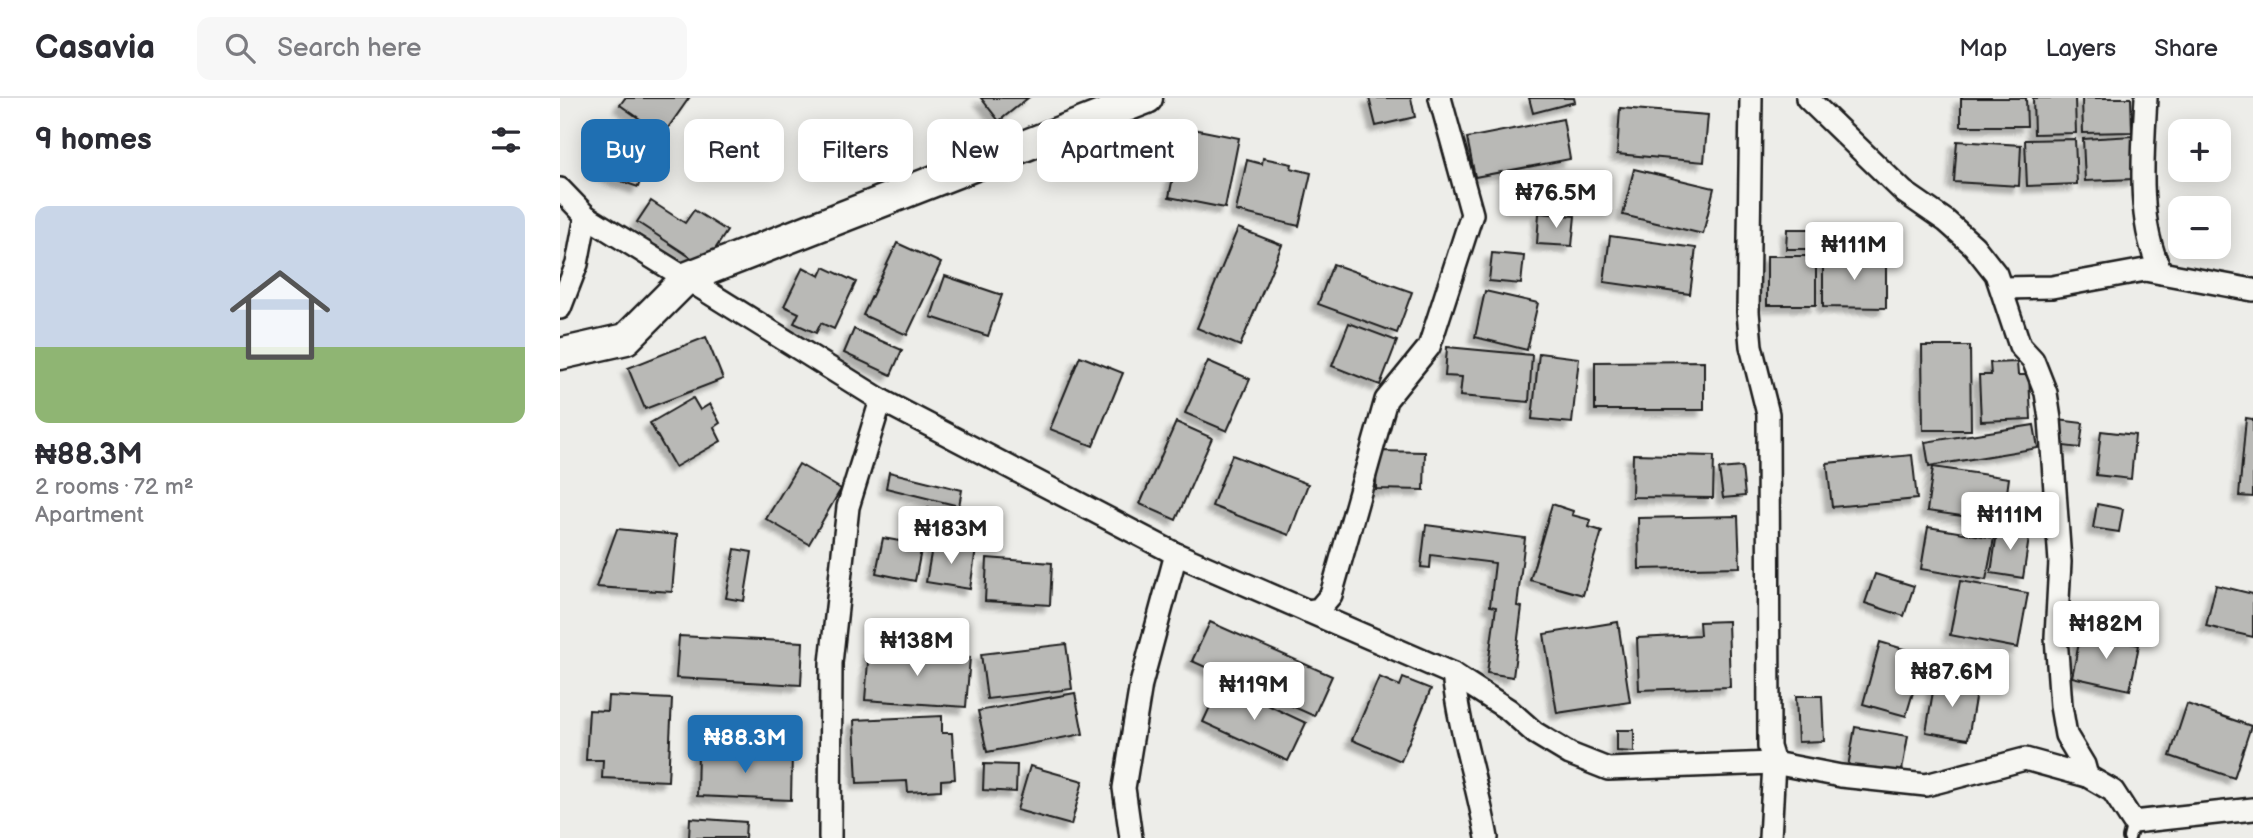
<!DOCTYPE html>
<meta charset="utf-8">
<style>
body{margin:0;font-family:"Balsamiq Sans",sans-serif;background:#f7f7f7;color:#2b2b33;height:100vh;display:flex;flex-direction:column;font-size:26px;white-space:nowrap}
*{box-sizing:border-box;margin:0}
p{font-size:23px;color:#7c7c81}
.icon{flex:none;width:38px;height:38px;fill:none;stroke:currentColor;stroke-width:2;stroke-linecap:round;stroke-linejoin:round}
.map{position:relative;flex:1;overflow:hidden}
.details{display:flex;flex-direction:column;background:#fff;width:560px}
.details>*{flex:none}
.hud{position:absolute;left:21px;top:21px;width:665px;height:63px;display:flex;gap:14px}
.fabs{position:absolute;left:1608px;top:21px;display:grid;gap:14px}
.fabs a{display:grid;place-items:center;width:63px;height:63px;border-radius:14px;background:#fff;box-shadow:0 4px 18px #0003;font-size:35px}
.price{position:absolute;translate:-50% -60px;padding:0 16px;border-radius:7px;background:#fff;color:#222;font-size:23px;line-height:46px;filter:drop-shadow(0 2px 4px #0008)}
.price::after{content:'';position:absolute;left:50%;top:42px;width:21px;height:16px;margin-left:-10px;background:inherit;clip-path:polygon(0 0,100% 0,50% 100%)}
.price.active{background:#1f6fb2;color:#fff}
ul{padding:0;list-style:none}
li{display:grid;align-content:center;gap:14px;height:371px;padding:0 35px}
li+li{border-top:2px solid #e1e1e2}
li span{display:grid;place-items:center;height:217px;border-radius:14px;color:#555}
li>.icon{margin-inline-start:auto}
span .icon{width:126px;height:126px;fill:#fffc;stroke-width:1}
li b{font-size:30px}
h2{display:flex;justify-content:space-between;align-items:center;height:84px;padding:0 35px;font-size:30px}
.tag{padding:0 24px;border-radius:14px;background:#fff;box-shadow:0 4px 18px #0003;font-size:24px;line-height:63px}
.tag.active{background:#1f6fb2;color:#fff}
header{display:flex;align-items:center;gap:42px;box-sizing:border-box;height:98px;padding:0 35px;background:#fff;border-bottom:2px solid #e1e1e2}
header strong{font-size:33px}
nav{display:flex;gap:38px;margin-inline-start:auto;font-size:24px}
.search{width:490px;height:63px;background:#f7f7f7;display:flex;align-items:center;gap:18px;box-sizing:border-box;padding:0 24px;border-radius:14px;color:#7c7c81;font-size:26px}
main{display:flex;flex:1;min-height:0}
.map>svg:first-child{display:block}
.building{fill:#b9b9b6;stroke:#1c1c1c;stroke-width:2;filter:url(#shadow)}
.lines{fill:none;stroke-linecap:round;stroke-linejoin:round}
.lane-casing{stroke:#1c1c1c;stroke-width:16}
.street-casing{stroke:#1c1c1c;stroke-width:26}
.secondary-casing{stroke:#1c1c1c;stroke-width:35}
.lane{stroke:#f6f6f2;stroke-width:10}
.street{stroke:#f6f6f2;stroke-width:21}
.secondary{stroke:#f6f6f2;stroke-width:30}
</style>
<header>
<strong>Casavia</strong>
<div class="search"><svg class="icon" aria-label="search" viewBox="0 0 24 24"><circle cx="10" cy="10" r="6"/><path d="M15 15l6 6"/></svg>Search here</div>
<nav><a>Map</a><a>Layers</a><a>Share</a></nav>
</header>
<main>
<section class="details">
<h2>9 homes<svg class="icon" aria-label="filters" viewBox="0 0 24 24"><path d="M4 7h16M4 17h16"/><circle cx="9" cy="7" r="2"/><circle cx="15" cy="17" r="2"/></svg></h2>
<ul>
<li><span style="background:linear-gradient(#c9d6e8 65%,#8fb573 0)"><svg class="icon" aria-label="home" viewBox="0 0 24 24"><path d="M3 11l9-7 9 7M6 9v11h12V9"/></svg></span><div><b>₦88.3M</b><p>2 rooms · 72 m²</p><p>Apartment</p></div></li>
</ul>
</section>
<div class="map">
<svg width="1693" height="740" viewBox="0 0 1693 740">
<defs>
<filter id="shadow"><feDropShadow dx="-6" dy="6" stdDeviation="2" flood-color="#0004"/></filter>
</defs>
<rect width="100%" height="100%" fill="#edede9"/>
<filter id="ink" filterUnits="userSpaceOnUse"><feTurbulence type="fractalNoise" baseFrequency=".0143" numOctaves="2"/><feDisplacementMap in="SourceGraphic" scale="14" xChannelSelector="R" yChannelSelector="G"/><feConvolveMatrix kernelMatrix="1 2 1 2 8 2 1 2 1" color-interpolation-filters="sRGB"/></filter>
<g filter="url(#ink)">
<g class="building">
<polygon points="65,0 129,0 103,37 60,7"/>
<polygon points="421,0 468,0 439,23"/>
<polygon points="809,0 851,0 855,19 816,28"/>
<polygon points="969,0 1014,0 1015,4 973,15"/>
<polygon points="1401,0 1466,0 1467,28 1401,28"/>
<polygon points="1473,0 1515,0 1516,35 1474,36"/>
<polygon points="1522,0 1571,0 1572,34 1523,35"/>
<polygon points="1060,10 1148,17 1144,64 1057,56"/>
<polygon points="54,21 97,37 78,89 32,73"/>
<polygon points="1003,21 1010,61 915,79 907,40"/>
<polygon points="623,29 679,40 665,110 609,99"/>
<polygon points="1573,38 1575,81 1525,83 1523,41"/>
<polygon points="1515,41 1517,86 1467,88 1465,42"/>
<polygon points="1397,43 1461,47 1459,88 1394,84"/>
<polygon points="703,60 732,66 731,70 751,75 739,128 676,113 687,62 702,66"/>
<polygon points="1074,71 1154,90 1143,136 1063,117"/>
<polygon points="91,103 125,125 134,112 167,133 144,168 77,124"/>
<polygon points="979,115 1015,118 1012,148 977,146"/>
<polygon points="678,130 722,147 680,248 637,230"/>
<polygon points="1227,131 1258,131 1258,151 1226,151"/>
<polygon points="1050,138 1136,150 1130,196 1044,184"/>
<polygon points="337,145 381,165 347,237 303,217"/>
<polygon points="932,155 964,158 961,186 929,183"/>
<rect x="1207" y="158" width="49" height="49"/>
<polygon points="1263,158 1326,159 1326,210 1263,209"/>
<polygon points="773,166 852,194 837,235 758,206"/>
<polygon points="243,169 260,178 264,169 296,184 274,231 261,225 256,235 234,225 239,215 224,208"/>
<polygon points="385,178 442,197 428,238 371,219"/>
<polygon points="925,193 978,205 967,252 915,239"/>
<polygon points="789,225 837,243 820,287 772,268"/>
<polygon points="294,231 342,252 331,277 284,255"/>
<polygon points="146,239 163,281 85,311 68,270"/>
<polygon points="1362,248 1410,248 1411,332 1363,332"/>
<polygon points="887,249 972,257 969,304 900,298 902,279 885,278"/>
<polygon points="979,255 1019,260 1012,325 972,321"/>
<polygon points="520,258 563,275 533,348 490,331"/>
<polygon points="648,263 690,281 667,333 625,315"/>
<polygon points="1144,263 1144,312 1035,312 1035,264"/>
<polygon points="1457,264 1458,277 1469,277 1471,321 1421,323 1419,277 1431,277 1430,265"/>
<polygon points="133,300 140,312 150,306 160,325 154,329 161,343 115,369 90,325"/>
<polygon points="1686,320 1693,321 1693,399 1679,398"/>
<polygon points="1498,322 1523,325 1520,350 1495,347"/>
<polygon points="616,324 652,340 616,422 580,406"/>
<polygon points="1474,327 1478,350 1369,368 1365,344"/>
<polygon points="1541,333 1575,337 1571,381 1536,377"/>
<polygon points="817,353 865,354 864,392 816,391"/>
<polygon points="1073,356 1154,358 1153,400 1072,399"/>
<polygon points="672,357 748,386 729,437 652,408"/>
<polygon points="1352,357 1357,401 1272,409 1267,365"/>
<polygon points="239,366 281,391 249,446 206,421"/>
<polygon points="1182,369 1185,398 1163,400 1159,371"/>
<polygon points="1373,369 1449,380 1443,424 1367,413"/>
<polygon points="329,374 402,392 399,408 326,390"/>
<polygon points="992,406 1013,413 1012,417 1031,422 1029,429 1042,433 1023,497 970,482"/>
<polygon points="1537,406 1563,411 1559,434 1533,430"/>
<polygon points="368,410 397,417 392,437 363,430"/>
<polygon points="1178,418 1180,469 1079,471 1078,420"/>
<polygon points="866,427 965,440 957,508 962,509 953,579 927,575 936,509 930,508 935,465 871,457 870,470 861,469"/>
<polygon points="1438,428 1470,433 1463,480 1431,475"/>
<polygon points="1368,429 1434,440 1426,482 1361,471"/>
<polygon points="57,431 117,437 112,494 36,489"/>
<polygon points="323,440 362,447 355,483 316,475"/>
<polygon points="373,444 416,451 410,491 366,484"/>
<polygon points="175,451 192,454 184,503 166,500"/>
<polygon points="427,460 492,465 490,507 425,503"/>
<polygon points="1315,476 1354,488 1344,518 1305,505"/>
<polygon points="1400,483 1468,495 1458,550 1390,537"/>
<polygon points="1656,487 1693,496 1693,539 1646,528"/>
<polygon points="1168,523 1170,589 1079,592 1077,540 1140,537 1139,524"/>
<polygon points="650,524 772,578 754,618 632,563"/>
<polygon points="1058,524 1070,604 997,615 984,536"/>
<polygon points="1521,535 1579,547 1570,592 1512,579"/>
<polygon points="119,538 243,544 241,587 116,580"/>
<polygon points="1320,544 1364,557 1346,618 1303,606"/>
<polygon points="506,546 512,591 427,601 421,556"/>
<polygon points="309,551 410,559 406,609 305,602"/>
<polygon points="819,579 840,588 843,580 871,591 841,663 792,642"/>
<polygon points="1375,582 1417,589 1408,641 1366,634"/>
<polygon points="661,585 746,625 728,663 643,624"/>
<polygon points="515,595 523,636 427,654 418,613"/>
<polygon points="48,598 112,601 108,683 42,680 43,662 26,662 29,612 47,613"/>
<polygon points="1236,598 1262,598 1264,643 1238,644"/>
<polygon points="1627,606 1691,628 1674,680 1610,658"/>
<polygon points="382,618 382,635 392,635 395,681 381,682 381,692 348,694 347,683 297,685 294,622"/>
<polygon points="1295,629 1348,638 1341,678 1288,669"/>
<polygon points="1057,632 1074,632 1074,654 1057,653"/>
<polygon points="138,653 232,656 231,702 137,698"/>
<polygon points="424,666 457,667 456,694 423,692"/>
<polygon points="470,668 523,683 511,727 457,712"/>
<polygon points="130,720 186,724 185,740 129,740"/>
</g>
<g class="lines">
<defs>
<polyline id="lane" points="1569,740 1573,724"/>
<g id="street">
<polyline points="1191,0 1188,214 1191,248 1208,316 1209,649 1214,665 1210,740"/>
<polyline points="1247,0 1344,94 1386,123 1414,148 1436,176 1460,248 1473,262 1486,295 1490,321 1500,464 1496,539 1501,608 1506,637 1524,667 1527,678"/>
<path d="M 1586,0 C 1583,53 1576,128 1602,175"/>
<polyline points="0,91 26,118 321,302 616,456 893,576 949,612 975,635 1010,656 1048,671 1214,665 1281,678 1366,687 1465,661 1527,678 1553,693 1573,724 1693,711"/>
<polyline points="1442,190 1492,189 1585,172 1693,192"/>
<polyline points="0,210 17,166 26,118"/>
<polyline points="747,513 759,511 771,497 826,302 869,249 912,116 880,0"/>
<path d="M 893,576 C 899,632 917,684 927,740"/>
<polyline points="270,740 271,565 288,409 321,302"/>
<polyline points="571,740 564,690 581,586 616,456"/>
</g>
<polyline id="secondary" points="0,256 66,241 128,179 587,0"/>
</defs>
<use href="#lane" class="lane-casing"/>
<use href="#street" class="street-casing"/>
<use href="#secondary" class="secondary-casing"/>
<use href="#lane" class="lane"/>
<use href="#street" class="street"/>
<use href="#secondary" class="secondary"/>
</g>
</g>
</svg>
<div class="fabs">
<a>+</a>
<a>−</a>
</div>
<b class="price" style="left:996px;top:132px">₦76.5M</b>
<b class="price" style="left:1294px;top:184px">₦111M</b>
<b class="price" style="left:1450px;top:454px">₦111M</b>
<b class="price" style="left:391px;top:468px">₦183M</b>
<b class="price" style="left:1546px;top:563px">₦182M</b>
<b class="price" style="left:357px;top:580px">₦138M</b>
<b class="price" style="left:1392px;top:611px">₦87.6M</b>
<b class="price" style="left:694px;top:624px">₦119M</b>
<b class="price active" style="left:185px;top:677px">₦88.3M</b>
<div class="hud">
<a class="tag active">Buy</a>
<a class="tag">Rent</a>
<a class="tag">Filters</a>
<a class="tag">New</a>
<a class="tag">Apartment</a>
</div>
</div>
</main>
